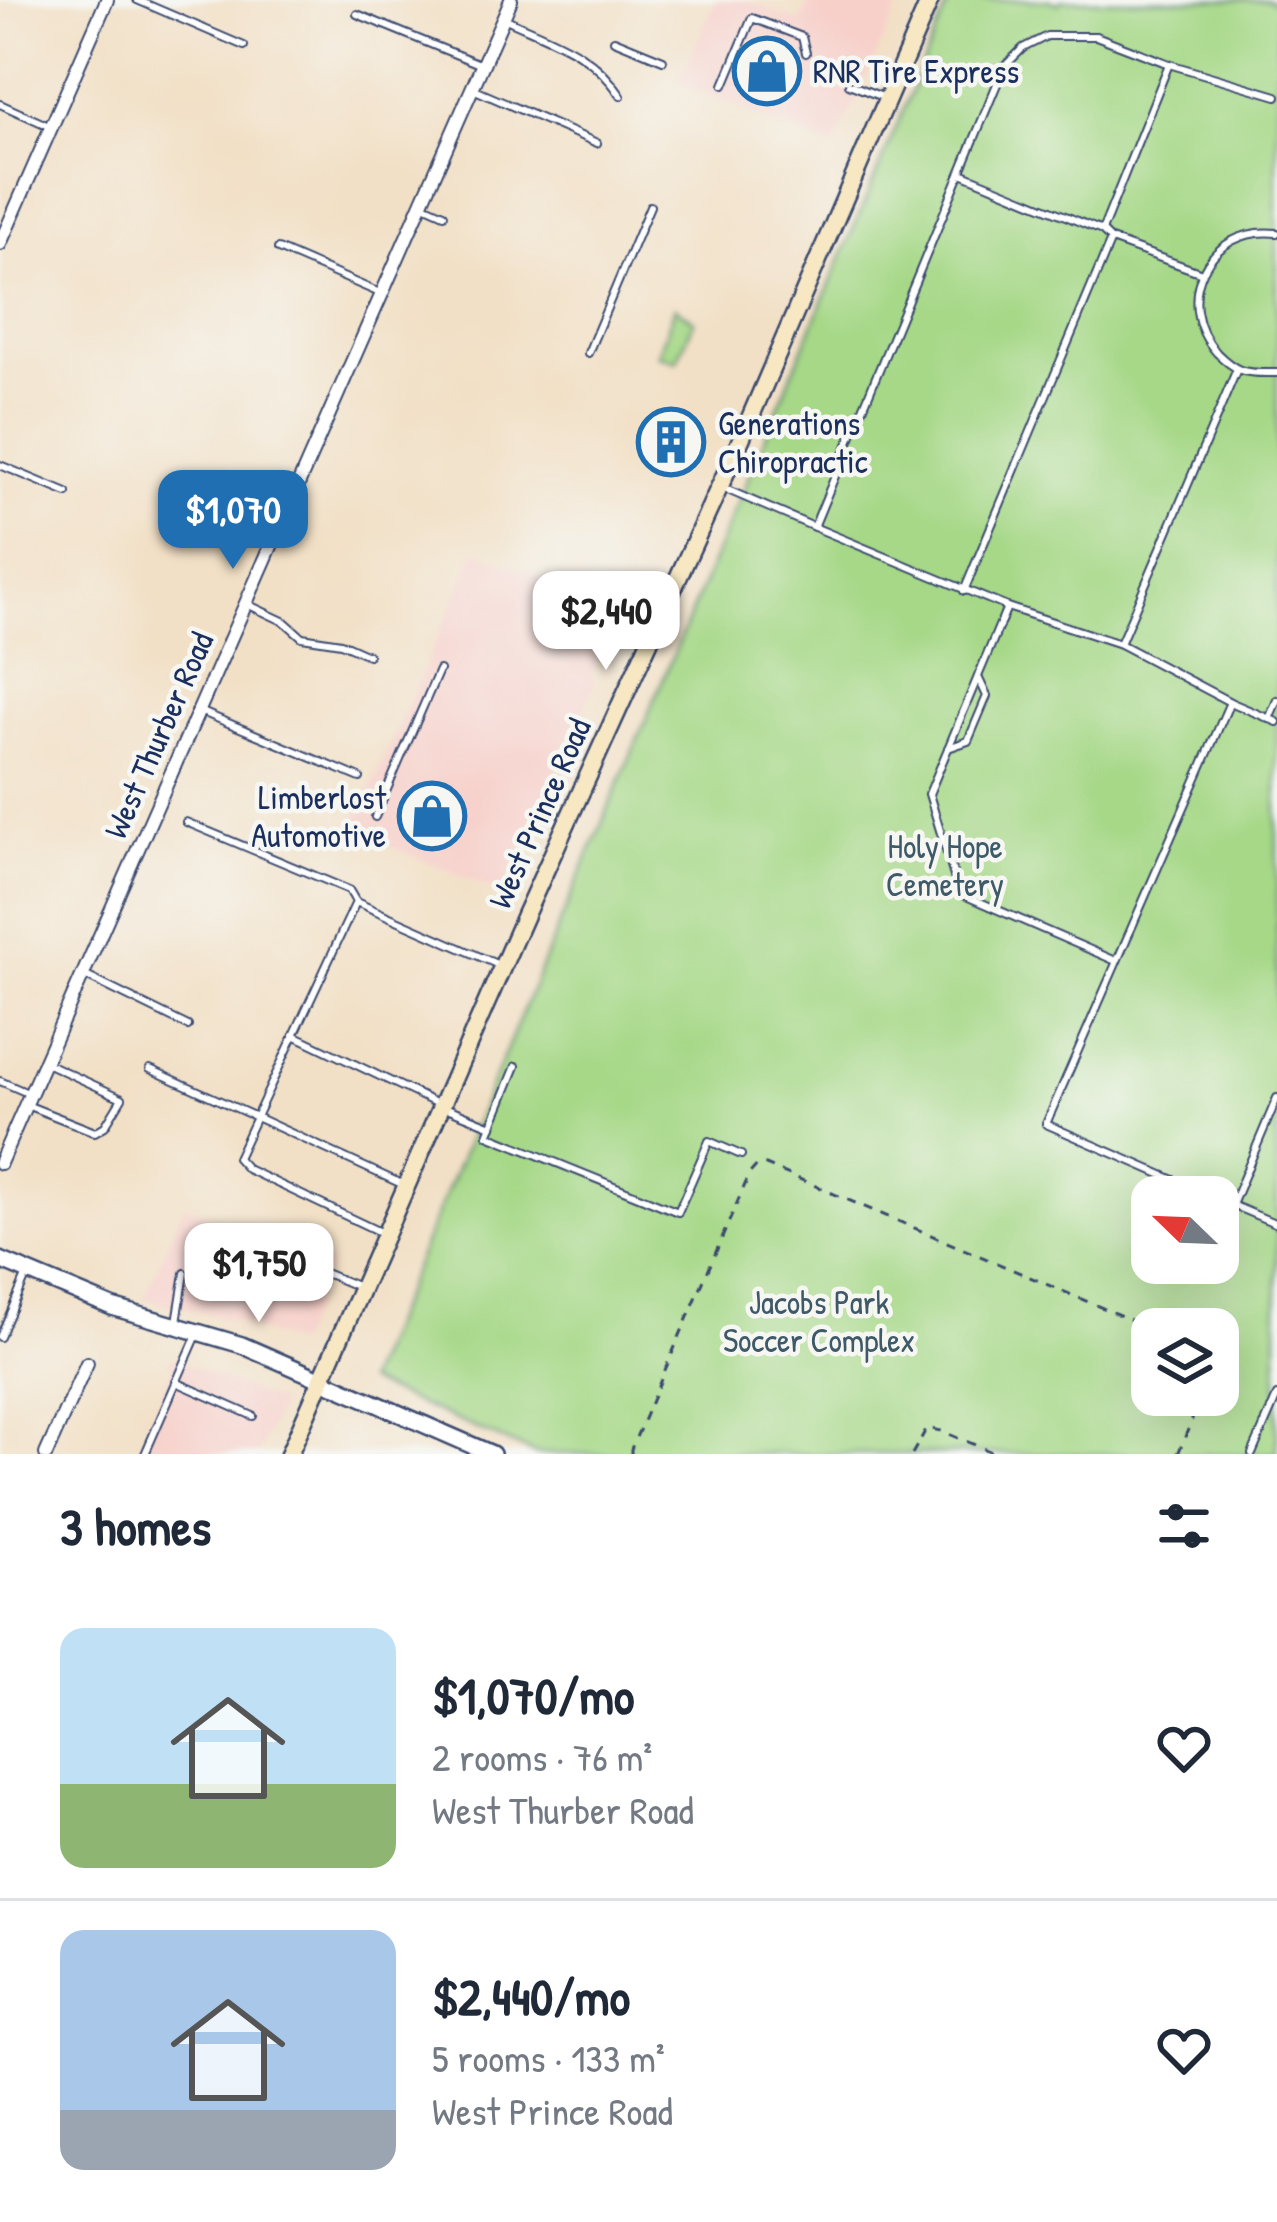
<!DOCTYPE html>
<meta charset="utf-8">
<style>
body{margin:0;font-family:"Patrick Hand",sans-serif;background:#f6f6f7;color:#1f2937;height:100vh;display:flex;flex-direction:column;font-size:45px;white-space:nowrap}
*{box-sizing:border-box;margin:0}
p{font-size:39px;color:#747a83}
.icon{flex:none;width:66px;height:66px;fill:none;stroke:currentColor;stroke-width:2;stroke-linecap:round;stroke-linejoin:round}
.map{position:relative;height:1454px;overflow:hidden}
.side{display:flex;flex-direction:column;background:#fff;flex:1}
.side>*{flex:none}
.needle{width:78px;rotate:293deg}
.fabs{position:absolute;left:1131px;top:1176px;display:grid;gap:24px}
.fabs a{display:grid;place-items:center;width:108px;height:108px;border-radius:24px;background:#fff;box-shadow:0 12px 48px #0002;font-size:60px}
.price{position:absolute;translate:-50% -102px;padding:0 27px;border-radius:24px;background:#fff;color:#222;font-size:39px;line-height:78px;filter:drop-shadow(0 3px 6px #0008)}
.price::after{content:'';position:absolute;left:50%;top:72px;width:36px;height:27px;margin-left:-18px;background:inherit;clip-path:polygon(0 0,100% 0,50% 100%)}
.price.on{background:#1f6fb2;color:#fff}
ul{padding:0;list-style:none}
li{display:flex;align-items:center;gap:36px;height:300px;padding:0 60px}
li+li{border-top:3px solid #e0e1e3}
li span{display:grid;place-items:center;flex:none;width:336px;height:240px;border-radius:24px;color:#555}
li>.icon{margin-inline-start:auto}
span .icon{width:144px;height:144px;fill:#fffc;stroke-width:1}
li b{font-size:51px}
h2{display:flex;justify-content:space-between;align-items:center;height:144px;padding:0 60px;font-size:51px}
.map>svg:first-child{display:block}
.built{fill:#f7d0ca}
.green{fill:#a6d887;stroke:#608472;stroke-width:3;fill-rule:evenodd}
.lines{fill:none;stroke-linecap:round;stroke-linejoin:round}
.service-casing{stroke:#3b4a6e;stroke-width:10}
.minor-casing{stroke:#3b4a6e;stroke-width:16}
.tertiary-casing{stroke:#3b4a6e;stroke-width:20}
.secondary-casing{stroke:#3b4a6e;stroke-width:21}
.path{stroke:#3b4a6e;stroke-width:3;stroke-dasharray:9 9;stroke-linecap:butt}
.service{stroke:#fff;stroke-width:6}
.minor{stroke:#fff;stroke-width:12}
.tertiary{stroke:#fff;stroke-width:15}
.secondary{stroke:#f7e8c3;stroke-width:16}
.labels{text-anchor:middle;stroke-width:9;stroke-linejoin:round;paint-order:stroke}
.poi-label{font-size:33px;fill:#1b2f5e;stroke:#f6f6f2;text-anchor:start}
.street-label{font-size:33px;fill:#1b2f5e;stroke:#f6f6f2}
.park-label{font-size:33px;fill:#3e5968;stroke:#f6f6f2}
</style>
<div class="map">
<svg width="1277" height="1454" viewBox="0 0 1277 1454">
<rect width="100%" height="100%" fill="#f6f6f2"/>
<filter id="ink" filterUnits="userSpaceOnUse"><feTurbulence type="fractalNoise" baseFrequency=".00833" numOctaves="2"/><feDisplacementMap in="SourceGraphic" scale="24" xChannelSelector="R" yChannelSelector="G"/><feConvolveMatrix kernelMatrix="1 2 1 2 8 2 1 2 1" color-interpolation-filters="sRGB"/></filter>
<filter id="wash" filterUnits="userSpaceOnUse"><feTurbulence type="fractalNoise" baseFrequency=".004" numOctaves="4" result="noise"/><feDisplacementMap in="SourceGraphic" scale="48" xChannelSelector="R" yChannelSelector="G"/><feGaussianBlur stdDeviation="2.7" result="paint"/><feColorMatrix in="noise" values="0 0 0 0 0 0 0 0 0 0 0 0 0 0 0 0 0 1.4 0 .05"/><feComposite in="paint" operator="in"/></filter>
<g filter="url(#wash)">
<rect width="100%" height="100%" fill="#f2e0c6"/>
<g class="built">
<polygon points="716,0 746,0 800,22 810,0 902,0 834,147 678,83"/>
<polygon points="476,551 620,610 590,677 596,681 502,893 352,830"/>
<polygon points="184,1205 330,1264 296,1345 225,1318 144,1299"/>
<polygon points="170,1357 280,1403 258,1454 135,1454 173,1367 168,1364"/>
</g>
<g class="green">
<path d="M 950,0 L 1049,0 L 1059,4 L 1061,0 L 1267,0 L 1277,4 L 1277,1454 L 536,1454 L 366,1382 ZM 1152,1197 L 1218,1197 L 1218,1263 L 1152,1263 ZM 1152,1329 L 1218,1329 L 1218,1395 L 1152,1395 Z"/>
<polygon points="675,307 694,321 677,361 658,355"/>
</g>
</g>
<g filter="url(#ink)">
<g class="lines">
<defs>
<g id="service">
<polyline points="137,0 244,46"/>
<polyline points="357,14 482,65"/>
<path d="M 506,19 C 553,41 592,51 621,96"/>
<polyline points="614,40 663,60"/>
<polyline points="849,84 885,98"/>
<polyline points="724,85 752,18 802,37 806,53"/>
<polyline points="475,90 597,143"/>
<polyline points="1277,96 1169,64 1096,36 1047,36 1023,48 1004,67 814,527 1007,607 1120,644 1230,702 1277,722"/>
<polyline points="0,104 51,127"/>
<polyline points="961,173 1102,231 1169,64"/>
<polyline points="424,205 444,214"/>
<polyline points="1102,231 1111,240 1202,273"/>
<path d="M 1277,233 C 1207,225 1171,302 1217,353 C 1224,360 1231,366 1240,370 C 1251,374 1265,373 1277,373"/>
<polyline points="278,249 382,294"/>
<polyline points="588,353 650,206"/>
<polyline points="0,465 67,493"/>
<polyline points="723,488 814,527"/>
<polyline points="964,591 1111,240"/>
<polyline points="249,605 285,622 302,637 341,643 368,655"/>
<polyline points="1007,607 929,794 959,893 1116,961"/>
<polyline points="1120,644 1237,369"/>
<polyline points="202,712 360,778"/>
<polyline points="1269,719 1277,700"/>
<polyline points="948,748 968,741 987,696 978,677"/>
<polyline points="375,817 439,670"/>
<polyline points="186,822 349,890 356,902 256,1117 404,1185"/>
<polyline points="356,902 501,966"/>
<polyline points="86,976 188,1026"/>
<polyline points="294,1035 442,1106 492,1126"/>
<polyline points="516,1066 488,1135 678,1212 709,1141 741,1155"/>
<polyline points="150,1069 256,1117 237,1158 247,1169 382,1233"/>
<polyline points="0,1081 30,1094"/>
<polyline points="1277,1098 1232,1205 1277,1224"/>
<polyline points="29,1106 95,1132 105,1126 122,1098 44,1062"/>
<polyline points="1213,1197 1046,1124 1230,702"/>
<polyline points="1218,1199 1232,1205"/>
<polyline points="297,1265 308,1266 361,1288"/>
<polyline points="177,1322 185,1273"/>
<polyline points="0,1337 27,1274"/>
<polyline points="176,1382 253,1416"/>
<polyline points="145,1454 196,1337"/>
<polyline points="1252,1454 1277,1396"/>
</g>
<g id="minor">
<polyline points="0,244 107,0"/>
<polyline points="0,1163 511,0"/>
<polyline points="46,1454 87,1363"/>
</g>
<polyline id="tertiary" points="0,1260 112,1307 242,1345 492,1454"/>
<polyline id="secondary" points="289,1454 525,915 738,446 930,0"/>
</defs>
<use href="#service" class="service-casing"/>
<use href="#minor" class="minor-casing"/>
<use href="#tertiary" class="tertiary-casing"/>
<use href="#secondary" class="secondary-casing"/>
<g class="path">
<polyline points="631,1454 631,1449 750,1173 758,1164 766,1165 1152,1329"/>
<polyline points="912,1454 927,1428 941,1431 997,1454"/>
<polyline points="1178,1454 1202,1395"/>
</g>
<use href="#service" class="service"/>
<use href="#minor" class="minor"/>
<use href="#tertiary" class="tertiary"/>
<use href="#secondary" class="secondary"/>
</g>
</g>
<defs>
<symbol id="shop-ring" viewBox="-11 -11 22 22"><circle r="9.5" fill="#f6f6f2" stroke="#1f6fb2" stroke-width="1.5"/><path d="M-5-2.5h2.3a2.7 3.5 0 0 1 5.4 0H5L5.5 6h-11ZM-1.5-2.5h3a1.5 2.3 0 0 0-3 0Z" fill="#1f6fb2"/></symbol>
<symbol id="building-ring" viewBox="-11 -11 22 22"><circle r="9.5" fill="#f6f6f2" stroke="#1f6fb2" stroke-width="1.5"/><path d="M-4-6H4V6H1V3H-1V6H-4ZM-2.5-4.3h1.7v1.8h-1.7ZM.8-4.3h1.7v1.8H.8ZM-2.5-1h1.7V.8h-1.7ZM.8-1h1.7V.8H.8Z" fill="#1f6fb2"/></symbol>
</defs>
<g fill-rule="evenodd">
<use href="#shop-ring" x="729" y="33" width="76" height="76"/>
<use href="#building-ring" x="633" y="404" width="76" height="76"/>
<use href="#shop-ring" x="394" y="778" width="76" height="76"/>
</g>
<g class="labels">
<g class="poi-label">
<text x="813" y="83">RNR Tire Express</text>
<text x="718" y="435">Generations<tspan x="718" dy="38">Chiropractic</tspan></text>
<text x="386" y="809" text-anchor="end">Limberlost<tspan x="386" dy="38">Automotive</tspan></text>
</g>
<g class="street-label">
<text transform="translate(158 735) rotate(-66)" y="12">West Thurber Road</text>
<text transform="translate(539 813) rotate(-66)" y="12">West Prince Road</text>
</g>
<g class="park-label">
<text x="945" y="858">Holy Hope<tspan x="945" dy="38">Cemetery</tspan></text>
<text x="819" y="1314">Jacobs Park<tspan x="819" dy="38">Soccer Complex</tspan></text>
</g>
</g>
</svg>
<div class="fabs">
<a><svg class="needle" viewBox="-14 -14 28 28"><path d="M0-13l5 13h-10z" fill="#e53935"/><path d="M0 13l5-13h-10z" fill="#747a83"/></svg></a>
<a><svg class="icon" aria-label="layers" viewBox="0 0 24 24"><path d="M12 4l9 5-9 5-9-5zM3 14l9 5 9-5"/></svg></a>
</div>
<b class="price on" style="left:233px;top:572px">$1,070</b>
<b class="price" style="left:606px;top:673px">$2,440</b>
<b class="price" style="left:259px;top:1325px">$1,750</b>
</div>
<section class="side">
<h2>3 homes<svg class="icon" aria-label="filters" viewBox="0 0 24 24"><path d="M4 7h16M4 17h16"/><circle cx="9" cy="7" r="2"/><circle cx="15" cy="17" r="2"/></svg></h2>
<ul>
<li><span style="background:linear-gradient(#bfe0f5 65%,#8fb573 0)"><svg class="icon" aria-label="home" viewBox="0 0 24 24"><path d="M3 11l9-7 9 7M6 9v11h12V9"/></svg></span><div><b>$1,070/mo</b><p>2 rooms · 76 m²</p><p>West Thurber Road</p></div><svg class="icon" aria-label="heart" viewBox="0 0 24 24"><path d="M12 20l-8-8c-3-5 5-10 8-4 3-6 11-1 8 4z"/></svg></li>
<li><span style="background:linear-gradient(#a9c7e8 75%,#9aa5b1 0)"><svg class="icon" aria-label="home" viewBox="0 0 24 24"><path d="M3 11l9-7 9 7M6 9v11h12V9"/></svg></span><div><b>$2,440/mo</b><p>5 rooms · 133 m²</p><p>West Prince Road</p></div><svg class="icon" aria-label="heart" viewBox="0 0 24 24"><path d="M12 20l-8-8c-3-5 5-10 8-4 3-6 11-1 8 4z"/></svg></li>
</ul>
</section>
